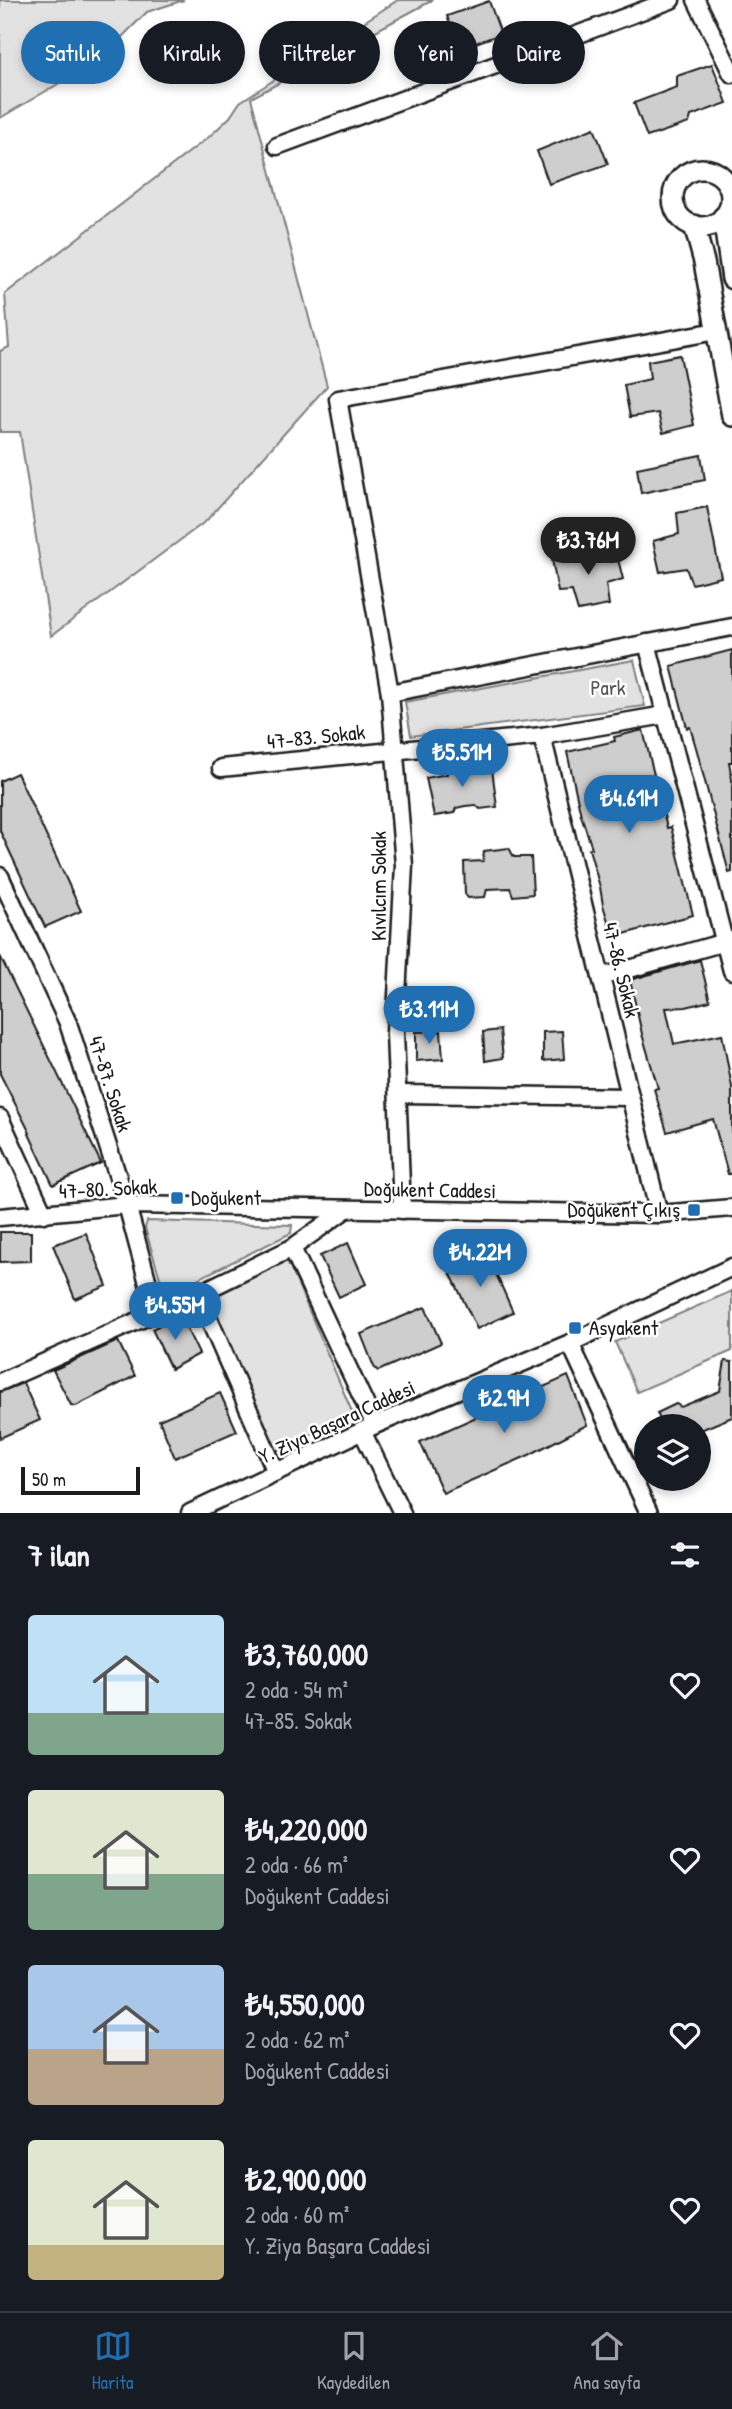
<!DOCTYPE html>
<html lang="tr">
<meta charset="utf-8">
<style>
body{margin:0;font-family:"Patrick Hand",sans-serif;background:#242831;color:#f1f3f6;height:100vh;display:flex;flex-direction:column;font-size:26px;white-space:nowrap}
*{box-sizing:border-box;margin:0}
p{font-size:23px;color:#9ea1a6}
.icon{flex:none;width:38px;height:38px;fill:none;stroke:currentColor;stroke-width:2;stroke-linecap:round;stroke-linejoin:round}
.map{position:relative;height:1513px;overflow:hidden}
.drawer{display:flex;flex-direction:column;background:#171b24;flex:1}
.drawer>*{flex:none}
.top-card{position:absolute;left:21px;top:21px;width:691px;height:63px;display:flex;gap:14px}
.tools{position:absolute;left:634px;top:1414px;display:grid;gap:14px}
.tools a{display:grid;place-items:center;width:77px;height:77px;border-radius:50%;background:#171b24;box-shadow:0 4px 10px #0003;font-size:35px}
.scale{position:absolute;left:21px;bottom:18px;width:119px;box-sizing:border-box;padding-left:7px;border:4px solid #1c1c1c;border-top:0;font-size:19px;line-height:24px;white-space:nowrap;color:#1c1c1c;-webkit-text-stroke:5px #fff;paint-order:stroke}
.price{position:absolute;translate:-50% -60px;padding:0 16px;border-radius:24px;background:#1f6fb2;color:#fff;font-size:23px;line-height:46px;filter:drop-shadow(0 2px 4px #0008)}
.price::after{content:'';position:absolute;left:50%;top:42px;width:21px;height:16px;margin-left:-10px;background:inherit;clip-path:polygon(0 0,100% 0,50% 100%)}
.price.current{background:#222;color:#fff}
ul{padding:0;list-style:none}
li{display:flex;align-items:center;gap:21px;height:175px;padding:0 28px}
li span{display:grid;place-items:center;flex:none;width:196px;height:140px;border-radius:7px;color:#555}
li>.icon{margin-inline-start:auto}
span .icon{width:84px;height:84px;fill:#fffc;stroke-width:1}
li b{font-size:30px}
h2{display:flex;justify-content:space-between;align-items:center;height:84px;padding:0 28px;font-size:30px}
.tag{padding:0 24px;border-radius:32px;background:#171b24;box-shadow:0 4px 10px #0003;font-size:24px;line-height:63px}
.tag.current{background:#1f6fb2;color:#fff}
.tab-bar{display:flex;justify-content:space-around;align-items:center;height:98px;border-top:2px solid #363941;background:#171b24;font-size:19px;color:#9ea1a6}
.tab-bar a{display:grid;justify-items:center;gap:4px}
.tab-bar .current{color:#1f6fb2}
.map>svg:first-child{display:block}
.green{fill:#e2e2e2;stroke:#7f7f7f;stroke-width:2}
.building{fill:#cecece;stroke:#1c1c1c;stroke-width:2}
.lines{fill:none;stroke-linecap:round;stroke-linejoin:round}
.minor-casing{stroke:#1c1c1c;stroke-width:21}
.tertiary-casing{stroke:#1c1c1c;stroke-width:24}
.minor{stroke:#fff;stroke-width:16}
.tertiary{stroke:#fff;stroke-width:19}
.poi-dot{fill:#1f6fb2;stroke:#fff;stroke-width:2.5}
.labels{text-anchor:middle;stroke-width:5;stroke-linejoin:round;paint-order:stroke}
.park-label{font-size:21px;fill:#575757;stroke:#fff}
.street-label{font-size:21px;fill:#1c1c1c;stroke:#fff}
.poi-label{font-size:21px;fill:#1c1c1c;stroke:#fff;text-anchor:start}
</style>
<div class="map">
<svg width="732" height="1513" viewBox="0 0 732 1513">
<rect width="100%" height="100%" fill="#fff"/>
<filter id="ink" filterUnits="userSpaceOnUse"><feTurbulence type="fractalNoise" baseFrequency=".0143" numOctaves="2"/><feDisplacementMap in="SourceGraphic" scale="14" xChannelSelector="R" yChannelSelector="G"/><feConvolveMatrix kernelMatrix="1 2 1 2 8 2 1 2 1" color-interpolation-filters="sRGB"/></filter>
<g filter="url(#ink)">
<g class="green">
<polygon points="0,0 184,0 147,12 99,60 0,118"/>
<polygon points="398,0 433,0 251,98 327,386 206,521 51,636 20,432 0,432 0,351 9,347 5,294 210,136 230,117 240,102"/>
<polygon points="634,660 645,706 411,736 405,702"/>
<polygon points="147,1221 292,1225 291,1233 165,1295 145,1228"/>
<polygon points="288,1261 353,1414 276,1451 208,1295"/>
<polygon points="732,1291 732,1351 637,1392 615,1342"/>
</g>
<g class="building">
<polygon points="489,1 501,34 459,49 447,16"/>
<polygon points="712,64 727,103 691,116 689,123 647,137 634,103 677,87 677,76"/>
<polygon points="594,128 608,164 549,184 537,151"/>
<polygon points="680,355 694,425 663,433 658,413 630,417 624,385 650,379 648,361"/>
<polygon points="701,455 705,480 641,493 637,468"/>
<polygon points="707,507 721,577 692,584 686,568 660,572 653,541 679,534 677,513"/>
<polygon points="615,547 623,579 606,584 609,605 578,611 572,591 558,592 552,559"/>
<polygon points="732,650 732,762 729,762 732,779 732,872 729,873 697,751 690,727 687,728 671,666"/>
<polygon points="643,730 667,828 671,827 693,915 613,937 603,905 600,887 589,849 592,848 581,815 567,752 615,741 614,737"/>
<polygon points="473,762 476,771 492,769 497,807 480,809 476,805 465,806 456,808 454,813 434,816 426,778 447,774 447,766"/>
<polygon points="17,773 81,911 45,927 0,831 0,781"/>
<polygon points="509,848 514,857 531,857 533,894 513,896 510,888 487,889 485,897 468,898 465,894 464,862 483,861 484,851"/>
<polygon points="0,956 101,1163 53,1185 29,1134 30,1133 0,1074"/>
<polygon points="700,960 710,1001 686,1007 666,1008 674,1044 722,1034 732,1087 732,1174 728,1174 713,1119 667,1132 654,1089 658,1088 642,1034 630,980"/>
<polygon points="500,1030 503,1058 485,1061 483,1032"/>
<polygon points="441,1031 443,1059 416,1061 416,1032"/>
<polygon points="562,1031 564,1059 543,1061 543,1032"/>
<polygon points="0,1232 31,1232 31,1261 0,1262"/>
<polygon points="86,1233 107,1286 75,1299 53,1245"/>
<polygon points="348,1243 366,1284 339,1297 320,1256"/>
<polygon points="485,1249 513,1312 477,1329 447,1266"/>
<polygon points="425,1307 441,1343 378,1371 374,1367 361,1334"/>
<polygon points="180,1315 199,1354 171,1369 152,1329"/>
<polygon points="118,1341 135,1376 76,1406 71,1405 53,1370"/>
<polygon points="725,1361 732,1362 732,1417 698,1431 698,1426 663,1426 657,1413 676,1404 681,1407 720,1391"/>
<polygon points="568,1376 587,1425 529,1455 443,1493 420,1442"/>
<polygon points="23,1383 40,1420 0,1438 0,1392"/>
<polygon points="220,1393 237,1431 175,1458 159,1420"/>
</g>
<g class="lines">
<defs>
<g id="minor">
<polyline points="696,0 732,74"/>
<polyline points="277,146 671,0"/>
<polyline points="647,643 732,971"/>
<polyline points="390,693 732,627"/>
<polyline points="542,736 659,1214"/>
<polyline points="221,768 542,736 665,715"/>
<polyline points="0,876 68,1023 127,1205 156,1313"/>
<polyline points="601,977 732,940"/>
<polyline points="399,1094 630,1097"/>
<polyline points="0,1118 44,1214"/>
<polyline points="402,1210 395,1033 404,865 390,693 338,399 717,331"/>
<polyline points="0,1217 127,1205 659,1214 732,1208"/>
<polyline points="292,1248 375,1425"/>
<polyline points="198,1294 276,1472"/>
<polyline points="570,1343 649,1513"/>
<polyline points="0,1382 198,1294 292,1248 345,1210"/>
<polyline points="362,1431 402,1513"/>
<polyline points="190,1513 375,1425 570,1343 732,1267"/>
</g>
<g id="tertiary">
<circle cx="702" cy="198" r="29"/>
<polyline points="723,217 732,279"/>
<polyline points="694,225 704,262 732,416"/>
</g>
</defs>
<use href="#minor" class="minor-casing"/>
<use href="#tertiary" class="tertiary-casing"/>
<use href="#minor" class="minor"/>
<use href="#tertiary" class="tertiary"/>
</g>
</g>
<g class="poi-dot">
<rect x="170" y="1191" width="14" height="14" rx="3.5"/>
<rect x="687" y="1203" width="14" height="14" rx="3.5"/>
<rect x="568" y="1321" width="14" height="14" rx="3.5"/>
</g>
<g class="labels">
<g class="park-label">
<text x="608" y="695">Park</text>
</g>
<g class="street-label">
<text transform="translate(316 737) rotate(-6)" y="7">47-83. Sokak</text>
<text transform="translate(379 886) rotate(-90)" y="7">Kıvılcım Sokak</text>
<text transform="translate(621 970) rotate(76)" y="7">47-86. Sokak</text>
<text transform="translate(110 1084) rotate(72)" y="7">47-87. Sokak</text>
<text transform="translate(108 1189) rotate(-3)" y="7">47-80. Sokak</text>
<text transform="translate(430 1190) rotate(1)" y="7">Doğukent Caddesi</text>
<text transform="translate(337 1422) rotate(-25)" y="7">Y. Ziya Başara Caddesi</text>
</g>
<g class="poi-label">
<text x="191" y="1205">Doğukent</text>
<text x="680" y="1217" text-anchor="end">Doğukent Çıkış</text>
<text x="589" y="1335">Asyakent</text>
</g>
</g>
</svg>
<div class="tools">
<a><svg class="icon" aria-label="layers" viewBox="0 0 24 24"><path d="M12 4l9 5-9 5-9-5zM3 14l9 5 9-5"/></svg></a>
</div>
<div class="scale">50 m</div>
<b class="price current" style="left:588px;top:577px">₺3.76M</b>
<b class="price" style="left:462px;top:789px">₺5.51M</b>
<b class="price" style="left:629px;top:835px">₺4.61M</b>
<b class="price" style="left:429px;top:1046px">₺3.11M</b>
<b class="price" style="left:480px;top:1289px">₺4.22M</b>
<b class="price" style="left:175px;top:1342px">₺4.55M</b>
<b class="price" style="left:504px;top:1435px">₺2.9M</b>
<div class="top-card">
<a class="tag current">Satılık</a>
<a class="tag">Kiralık</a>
<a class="tag">Filtreler</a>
<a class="tag">Yeni</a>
<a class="tag">Daire</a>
</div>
</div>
<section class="drawer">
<h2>7 ilan<svg class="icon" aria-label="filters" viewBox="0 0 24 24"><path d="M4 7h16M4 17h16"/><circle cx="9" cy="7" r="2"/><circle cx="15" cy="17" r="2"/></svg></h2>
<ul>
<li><span style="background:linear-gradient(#bfe0f5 70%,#7fa58c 0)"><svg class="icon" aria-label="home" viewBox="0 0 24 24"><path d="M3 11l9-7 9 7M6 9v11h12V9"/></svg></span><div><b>₺3,760,000</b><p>2 oda · 54 m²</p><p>47-85. Sokak</p></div><svg class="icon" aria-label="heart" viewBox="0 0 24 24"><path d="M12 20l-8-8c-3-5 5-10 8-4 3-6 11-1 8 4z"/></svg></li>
<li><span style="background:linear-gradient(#dfe7d0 60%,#7fa58c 0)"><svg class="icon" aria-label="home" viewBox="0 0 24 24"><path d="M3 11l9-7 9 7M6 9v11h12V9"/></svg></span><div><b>₺4,220,000</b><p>2 oda · 66 m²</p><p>Doğukent Caddesi</p></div><svg class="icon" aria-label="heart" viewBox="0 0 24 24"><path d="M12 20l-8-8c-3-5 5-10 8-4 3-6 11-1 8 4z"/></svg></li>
<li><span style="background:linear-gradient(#a9c7e8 60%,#b9a48a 0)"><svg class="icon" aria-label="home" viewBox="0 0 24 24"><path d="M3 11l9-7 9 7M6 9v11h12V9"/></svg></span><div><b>₺4,550,000</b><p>2 oda · 62 m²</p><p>Doğukent Caddesi</p></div><svg class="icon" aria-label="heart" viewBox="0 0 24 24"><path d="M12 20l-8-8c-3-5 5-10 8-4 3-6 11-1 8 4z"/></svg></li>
<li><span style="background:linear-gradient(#dfe7d0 75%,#c2b280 0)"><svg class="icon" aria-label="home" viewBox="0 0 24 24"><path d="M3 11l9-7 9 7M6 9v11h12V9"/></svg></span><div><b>₺2,900,000</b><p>2 oda · 60 m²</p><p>Y. Ziya Başara Caddesi</p></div><svg class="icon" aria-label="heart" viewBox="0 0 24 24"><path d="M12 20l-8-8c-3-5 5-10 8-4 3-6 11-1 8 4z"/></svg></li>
</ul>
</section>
<nav class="tab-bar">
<a class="current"><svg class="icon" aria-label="map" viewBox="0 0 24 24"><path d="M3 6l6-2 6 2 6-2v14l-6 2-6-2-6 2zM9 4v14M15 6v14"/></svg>Harita</a>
<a><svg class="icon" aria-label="saved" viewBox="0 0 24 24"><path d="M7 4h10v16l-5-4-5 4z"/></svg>Kaydedilen</a>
<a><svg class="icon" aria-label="home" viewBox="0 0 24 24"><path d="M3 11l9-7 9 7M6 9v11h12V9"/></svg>Ana sayfa</a>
</nav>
